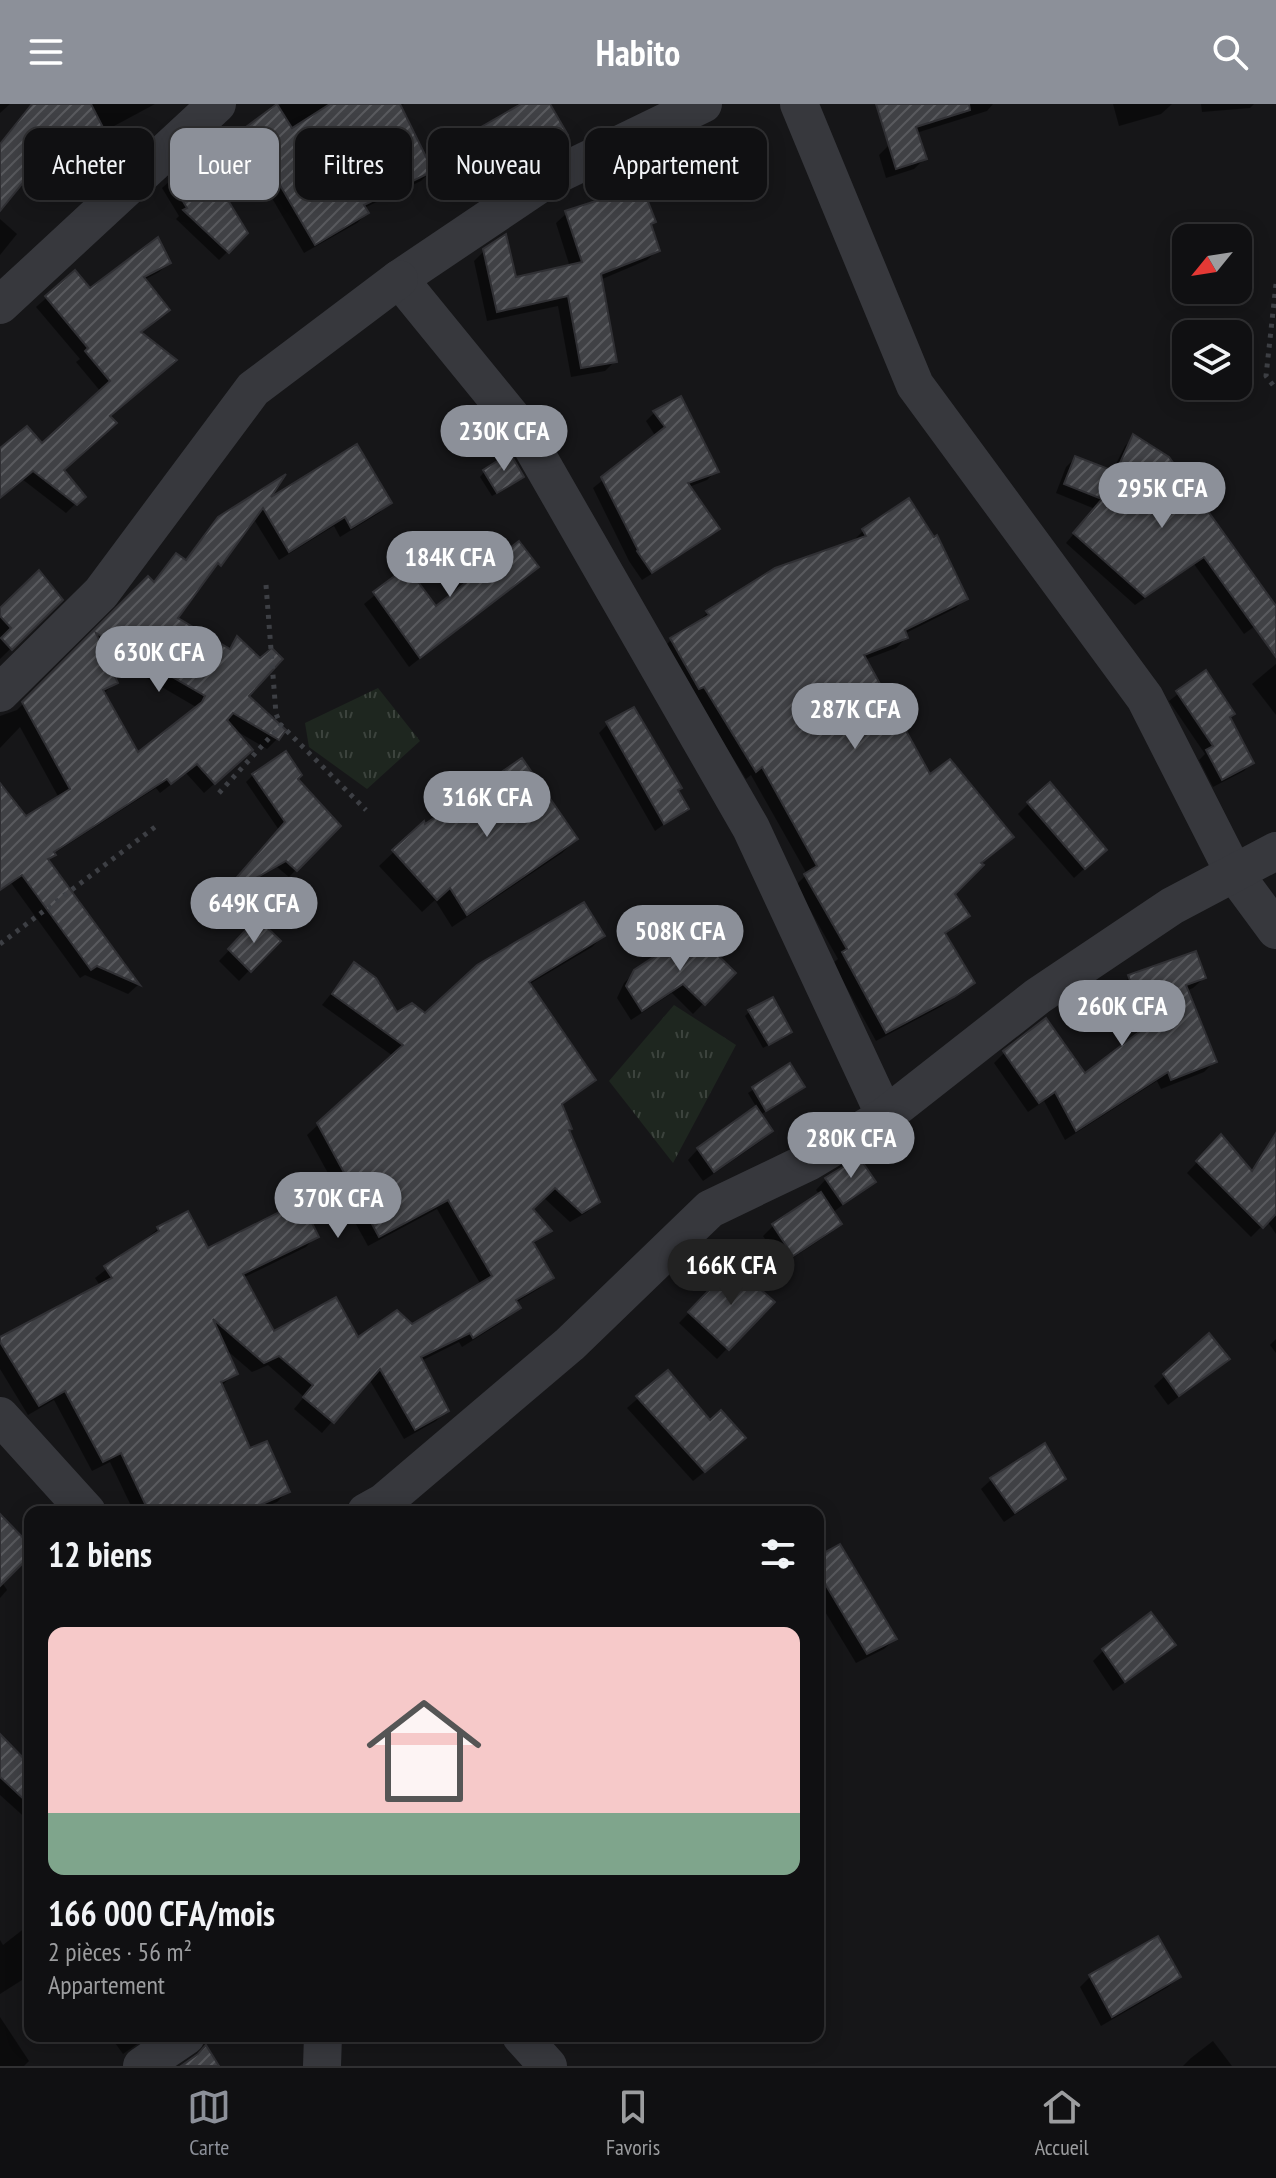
<!DOCTYPE html>
<html lang="fr">
<meta charset="utf-8">
<style>
body{margin:0;font-family:"PT Sans Narrow",sans-serif;background:#1e1e20;color:#f1f3f6;height:100vh;display:flex;flex-direction:column;font-size:30px;white-space:nowrap}
*{box-sizing:border-box;margin:0}
p{font-size:26px;color:#9c9d9f}
.icon{flex:none;width:44px;height:44px;fill:none;stroke:currentColor;stroke-width:2;stroke-linecap:round;stroke-linejoin:round}
.map{position:relative;flex:1;overflow:hidden}
.panel{position:absolute;left:24px;top:1402px;width:800px;height:536px;display:flex;flex-direction:column;background:#101012;border-radius:16px;box-shadow:0 4px 20px #0003,0 0 0 2px #303032}
.panel>*{flex:none}
.guide{position:absolute;left:24px;top:24px;width:800px;height:72px;display:flex;gap:16px}
.needle{width:52px;rotate:240deg}
.fabs{position:absolute;left:1172px;top:120px;display:grid;gap:16px}
.fabs a{display:grid;place-items:center;width:80px;height:80px;border-radius:16px;background:#101012;box-shadow:0 4px 20px #0003,0 0 0 2px #303032;font-size:40px}
.price{position:absolute;translate:-50% -68px;padding:0 18px;border-radius:28px;background:#8c9099;color:#fff;font-size:26px;line-height:52px;filter:drop-shadow(0 2px 4px #0008)}
.price::after{content:'';position:absolute;left:50%;top:48px;width:24px;height:18px;margin-left:-12px;background:inherit;clip-path:polygon(0 0,100% 0,50% 100%)}
.price.selected{background:#222;color:#fff}
ul{padding:0;list-style:none}
li{display:grid;align-content:center;gap:16px;height:424px;padding:0 24px}
li span{display:grid;place-items:center;height:248px;border-radius:16px;color:#555}
li>.icon{margin-inline-start:auto}
span .icon{width:144px;height:144px;fill:#fffc;stroke-width:1}
li b{font-size:34px}
h2{display:flex;justify-content:space-between;align-items:center;height:96px;padding:0 24px;font-size:34px}
.chip{padding:0 28px;border-radius:16px;background:#101012;box-shadow:0 4px 20px #0003,0 0 0 2px #303032;font-size:28px;line-height:72px}
.chip.selected{background:#8c9099;color:#fff}
header{display:flex;justify-content:space-between;align-items:center;height:104px;padding:0 24px;background:#8c9099;color:#fff;font-size:36px;font-weight:700}
.menu{display:flex;justify-content:space-around;align-items:center;height:112px;border-top:2px solid #303032;background:#101012;font-size:22px;color:#9c9d9f}
.menu a{display:grid;justify-items:center;gap:4px}
.menu .selected{color:#8c9099}
.map>svg:first-child{display:block}
.park{fill:url(#park-tufts)}
.shadow{fill:#0007;fill-rule:evenodd}
.building{fill:url(#building-hatch);stroke:#303034;stroke-width:2;fill-rule:evenodd}
.lines{fill:none;stroke-linecap:round;stroke-linejoin:round}
.path{stroke:#3d3f44;stroke-width:5;stroke-dasharray:4 6;stroke-linecap:butt}
.minor{stroke:#37383d;stroke-width:38}
</style>
<header><svg class="icon" aria-label="menu" viewBox="0 0 24 24"><path d="M4 6h16M4 12h16M4 18h16"/></svg>Habito<svg class="icon" aria-label="search" viewBox="0 0 24 24"><circle cx="10" cy="10" r="6"/><path d="M15 15l6 6"/></svg></header>
<div class="map">
<svg width="1276" height="1962" viewBox="0 0 1276 1962">
<defs>
<pattern id="park-tufts" width="24" height="20" patternUnits="userSpaceOnUse" patternTransform="scale(2)"><rect width="24" height="20" fill="#1e261f"/><path d="M3 7l-1-3M5 7V3M7 7l1-3M15 17l-1-3M17 17v-4M19 17l1-3" fill="none" stroke="#3c433d"/></pattern>
<pattern id="building-hatch" width="6" height="6" patternUnits="userSpaceOnUse" patternTransform="scale(2)"><rect width="6" height="6" fill="#404145"/><path d="M-1 1l2-2M0 6l6-6M5 7l2-2" fill="none" stroke="#595a5e"/></pattern>
</defs>
<rect width="100%" height="100%" fill="#161618"/>
<g class="park">
<polygon points="378,584 420,637 367,685 309,643 305,619"/>
<polygon points="674,901 736,941 673,1059 609,977"/>
</g>
<g class="shadow">
<polygon points="0,0 10,0 0,9"/>
<polygon points="59,0 155,0 103,28 110,43 101,52 73,70 58,86 19,49"/>
<polygon points="281,0 404,0 399,3 431,67 421,77 364,104 367,109 357,119 304,149 237,34"/>
<polygon points="518,0 548,0 565,30 555,41 530,55 524,45 456,84 439,54 450,44 506,11"/>
<polygon points="906,0 993,0 987,7 916,29 924,55 914,65 886,74 879,51 889,41"/>
<polygon points="1113,0 1172,0 1161,10 1119,22"/>
<polygon points="1201,0 1254,0 1250,4 1202,8"/>
<polygon points="171,76 246,129 219,156 176,115 179,112 162,84"/>
<polygon points="600,90 654,118 650,122 658,146 647,156 600,176 615,257 605,267 571,273 558,202 487,217 474,157 485,146 515,175 570,163 556,119 567,109 590,100"/>
<polygon points="0,115 17,130 0,151"/>
<polygon points="169,159 159,168 144,176 167,206 140,229 62,367 83,392 66,409 22,375 0,393 0,347 41,342 101,288 76,258 80,255 36,203 75,169 90,187"/>
<polygon points="655,308 716,367 707,376 689,383 717,425 708,434 642,476 629,457 593,384 656,333 646,317"/>
<polygon points="1134,333 1266,514 1244,530 1194,460 1135,501 1066,439 1095,405 1056,389 1066,363 1075,354 1112,368 1125,342"/>
<polygon points="484,368 517,377 492,392 480,373"/>
<polygon points="908,396 966,494 956,504 904,530 906,534 896,544 864,556 929,672 1002,743 980,760 952,790 967,812 944,831 973,879 942,902 876,937 833,859 838,855 796,781 807,770 751,671 746,675 694,591 661,546 671,536 699,520 698,518 708,508 853,437 863,427"/>
<path d="M 265,399 L 389,399 L 379,409 L 340,433 L 334,422 L 279,456 L 253,414 L 175,515 L 226,546 L 237,535 L 246,592 L 278,634 L 267,645 L 233,625 L 241,656 L 204,689 L 186,669 L 160,689 L 156,684 L 53,750 L 47,757 L 138,881 L 128,890 L 85,871 L 80,874 L 11,779 L 0,787 L 0,682 L 26,715 L 59,694 L 20,623 L 0,644 L 0,612 L 17,606 L 148,475 L 153,480 L 176,451 L 185,458 L 219,414 ZM 102,548 L 196,603 L 137,651 L 103,590 L 116,579 Z"/>
<polygon points="537,463 409,563 364,500 407,465 435,505"/>
<polygon points="60,496 0,555 0,506"/>
<polygon points="1276,560 1276,611 1252,580"/>
<polygon points="1205,569 1252,658 1244,667 1213,683 1199,656 1205,650 1169,597"/>
<polygon points="608,620 676,687 686,704 655,727 599,629"/>
<polygon points="253,671 295,675 338,722 289,773 277,763 220,796 279,726 246,678"/>
<polygon points="1029,699 1094,756 1074,774 1018,710"/>
<polygon points="423,720 576,735 562,749 452,823 435,796 422,808 379,762"/>
<polygon points="257,817 278,837 239,877 219,857"/>
<polygon points="603,832 592,843 528,881 594,975 561,1002 567,1026 598,1098 587,1108 570,1118 543,1093 531,1105 549,1127 532,1141 551,1174 540,1184 515,1199 518,1204 507,1215 462,1243 459,1238 421,1257 446,1306 436,1317 404,1335 369,1275 322,1329 294,1305 304,1293 268,1261 252,1268 224,1244 235,1270 221,1282 249,1347 288,1387 277,1398 254,1408 134,1408 110,1358 92,1367 54,1296 28,1311 0,1265 0,1236 101,1183 95,1174 158,1125 207,1146 316,1132 306,1143 243,1174 273,1230 357,1236 412,1223 481,1181 437,1105 368,1142 307,1031 393,952 322,901 354,861 397,911 425,911"/>
<polygon points="635,868 733,869 693,910 672,889 631,916 617,894 624,879"/>
<polygon points="1130,873 1204,874 1193,884 1186,887 1214,958 1204,968 1161,985 1157,977 1065,1036 1044,997 1028,1008 994,959 1004,949 1084,972 1137,932 1119,883"/>
<polygon points="749,908 785,932 763,944 745,912"/>
<polygon points="790,962 797,987 760,1011 771,1027 761,1037 703,1077 688,1056 698,1045 757,1004 748,989"/>
<polygon points="1221,1033 1250,1067 1267,1046 1276,1054 1276,1130 1267,1117 1251,1133 1187,1069"/>
<polygon points="858,1056 873,1078 832,1109 840,1120 829,1130 782,1161 763,1132 773,1122 820,1091 816,1086 826,1075"/>
<polygon points="733,1163 772,1198 717,1255 679,1219"/>
<polygon points="1208,1232 1228,1255 1168,1301 1154,1282"/>
<polygon points="1276,1235 1276,1249 1270,1241"/>
<polygon points="668,1268 733,1345 693,1377 627,1304"/>
<polygon points="992,1375 1064,1375 1053,1385 1004,1418 981,1385"/>
<polygon points="818,1455 895,1535 884,1545 856,1559 818,1496"/>
<polygon points="0,1475 7,1486 0,1494"/>
<polygon points="1174,1541 1113,1587 1093,1557 1104,1546"/>
<polygon points="0,1633 30,1664 30,1718 0,1691"/>
<polygon points="30,1820 30,1871 0,1890 0,1836 3,1841"/>
<polygon points="1090,1873 1179,1873 1168,1883 1101,1922 1080,1883"/>
<polygon points="0,1913 29,1957 24,1962 0,1962"/>
<polygon points="110,1932 149,1932 123,1950"/>
<polygon points="1213,1937 1232,1962 1183,1962 1191,1954"/>
</g>
<g class="building">
<polygon points="32,0 91,0 113,43 83,62 68,78 43,54 0,107 0,40"/>
<polygon points="277,0 292,24 330,0 400,0 433,67 364,101 369,109 315,141 246,23"/>
<polygon points="521,0 550,0 568,31 541,46 535,36 467,75 448,42"/>
<polygon points="876,0 969,0 970,6 916,23 927,55 896,65"/>
<polygon points="201,52 248,129 229,149 183,106 187,104 169,74"/>
<polygon points="638,72 656,118 651,120 660,147 601,170 617,258 581,264 568,192 497,208 483,145 506,130 516,173 582,158 565,107 602,95 599,88"/>
<polygon points="158,133 171,159 144,173 170,206 141,228 177,256 110,312 117,319 64,366 86,393 77,401 33,367 0,394 0,344 27,322 42,339 110,277 85,247 88,244 45,192 75,166 90,184"/>
<polygon points="681,292 719,368 688,379 720,425 652,469 637,447 638,446 601,373 665,323 653,307"/>
<polygon points="1133,330 1169,353 1276,502 1276,553 1204,453 1145,493 1073,429 1102,395 1064,380 1075,352 1116,368"/>
<path d="M 357,340 L 392,399 L 351,424 L 345,413 L 289,448 L 263,404 L 221,462 L 218,459 L 178,514 L 230,545 L 237,532 L 260,554 L 272,544 L 283,555 L 249,592 L 286,626 L 279,636 L 233,609 L 227,616 L 253,646 L 215,680 L 197,660 L 171,680 L 167,675 L 54,748 L 56,751 L 48,755 L 140,881 L 97,862 L 91,866 L 22,771 L 0,786 L 0,679 L 26,712 L 70,685 L 22,598 L 148,472 L 154,478 L 176,449 L 186,456 L 218,413 L 286,370 L 271,393 ZM 96,529 L 205,592 L 202,598 L 138,648 L 103,586 L 118,579 Z"/>
<polygon points="510,349 524,373 497,389 483,366"/>
<polygon points="909,394 934,433 937,431 968,495 905,526 908,534 864,551 930,670 950,655 1014,733 981,759 984,761 955,790 970,812 945,829 975,879 954,893 886,929 842,848 847,845 804,770 817,762 762,663 756,668 704,583 699,585 670,534 709,511 706,507 775,464 866,432 862,425"/>
<polygon points="519,437 539,463 420,554 373,488 407,463 436,502"/>
<polygon points="39,466 63,496 12,546 1,534 11,524 0,512 0,504"/>
<polygon points="1206,566 1235,610 1230,613 1254,659 1222,676 1206,646 1213,642 1176,587"/>
<polygon points="634,603 682,684 678,686 689,705 664,720 606,618"/>
<polygon points="286,647 302,671 298,675 341,722 297,767 286,757 228,790 225,787 285,718 252,670"/>
<polygon points="522,654 578,735 467,811 450,784 437,796 392,746 424,717 425,720"/>
<polygon points="1050,678 1107,746 1085,765 1027,698"/>
<polygon points="584,798 605,832 529,878 596,976 562,1000 572,1025 569,1026 600,1098 582,1109 555,1084 533,1105 552,1127 533,1138 554,1174 516,1196 521,1204 473,1234 470,1229 421,1253 449,1307 415,1326 380,1265 334,1319 303,1293 313,1281 279,1252 264,1259 213,1215 238,1270 221,1278 250,1344 267,1337 290,1388 244,1408 149,1408 121,1349 103,1358 65,1287 39,1302 0,1238 0,1233 112,1174 104,1162 159,1127 157,1123 188,1107 208,1144 301,1097 319,1133 243,1170 274,1227 336,1193 358,1233 397,1206 412,1220 492,1172 448,1096 379,1133 317,1019 403,941 332,890 354,858 376,874 397,908 412,899 425,909 477,861"/>
<polygon points="257,814 281,837 251,868 228,845"/>
<polygon points="693,827 736,869 705,901 683,880 642,907 626,882 634,866"/>
<polygon points="1196,847 1206,874 1186,881 1217,958 1171,976 1168,968 1076,1027 1055,988 1039,999 1003,947 1046,914 1085,969 1147,922 1128,871"/>
<polygon points="773,893 792,928 769,941 748,906"/>
<polygon points="790,959 805,983 766,1007 752,983"/>
<polygon points="756,1002 773,1027 714,1068 697,1044"/>
<polygon points="1276,1029 1276,1110 1263,1124 1196,1057 1221,1030 1252,1067"/>
<polygon points="859,1053 876,1078 843,1100 825,1074"/>
<polygon points="821,1088 842,1120 793,1152 772,1120"/>
<polygon points="733,1161 775,1198 729,1246 688,1208"/>
<polygon points="1209,1229 1230,1255 1179,1292 1163,1270"/>
<polygon points="668,1266 710,1316 721,1306 746,1334 705,1368 636,1292"/>
<polygon points="1045,1339 1066,1375 1015,1409 990,1374"/>
<polygon points="0,1410 30,1441 30,1452 0,1482"/>
<polygon points="840,1440 897,1535 867,1550 818,1468 818,1452"/>
<polygon points="1151,1508 1176,1541 1125,1578 1102,1545"/>
<polygon points="0,1630 30,1661 30,1701 0,1673"/>
<polygon points="1158,1832 1181,1873 1112,1913 1089,1871"/>
<polygon points="206,1941 219,1962 181,1962 198,1950"/>
</g>
<g class="lines">
<g class="path">
<polyline points="1276,180 1266,272 1276,285"/>
<polyline points="266,481 276,610 281,621"/>
<polyline points="219,689 281,621 366,706"/>
<polyline points="0,840 155,723"/>
</g>
<g class="minor">
<polyline points="703,0 546,76 399,175 523,327 751,724 885,1012"/>
<polyline points="799,0 915,281 1145,594 1234,769 1276,826"/>
<polyline points="0,201 217,0"/>
<polyline points="0,589 101,489 253,285 399,175"/>
<polyline points="0,1312 87,1408"/>
<polyline points="366,1408 384,1398 570,1240 710,1105 810,1057 885,1012 1038,892 1172,802 1276,747"/>
<polyline points="521,1932 548,1962"/>
<polyline points="142,1962 186,1932"/>
<polyline points="322,1962 323,1932"/>
</g>
</g>
</svg>
<div class="fabs">
<a><svg class="needle" viewBox="-14 -14 28 28"><path d="M0-13l5 13h-10z" fill="#e53935"/><path d="M0 13l5-13h-10z" fill="#9c9d9f"/></svg></a>
<a><svg class="icon" aria-label="layers" viewBox="0 0 24 24"><path d="M12 4l9 5-9 5-9-5zM3 14l9 5 9-5"/></svg></a>
</div>
<b class="price" style="left:504px;top:369px">230K CFA</b>
<b class="price" style="left:1162px;top:426px">295K CFA</b>
<b class="price" style="left:450px;top:495px">184K CFA</b>
<b class="price" style="left:159px;top:590px">630K CFA</b>
<b class="price" style="left:855px;top:647px">287K CFA</b>
<b class="price" style="left:487px;top:735px">316K CFA</b>
<b class="price" style="left:254px;top:841px">649K CFA</b>
<b class="price" style="left:680px;top:869px">508K CFA</b>
<b class="price" style="left:1122px;top:944px">260K CFA</b>
<b class="price" style="left:851px;top:1076px">280K CFA</b>
<b class="price" style="left:338px;top:1136px">370K CFA</b>
<b class="price selected" style="left:731px;top:1203px">166K CFA</b>
<div class="guide">
<a class="chip">Acheter</a>
<a class="chip selected">Louer</a>
<a class="chip">Filtres</a>
<a class="chip">Nouveau</a>
<a class="chip">Appartement</a>
</div>
<section class="panel">
<h2>12 biens<svg class="icon" aria-label="filters" viewBox="0 0 24 24"><path d="M4 7h16M4 17h16"/><circle cx="9" cy="7" r="2"/><circle cx="15" cy="17" r="2"/></svg></h2>
<ul>
<li><span style="background:linear-gradient(#f6c9c9 75%,#7fa58c 0)"><svg class="icon" aria-label="home" viewBox="0 0 24 24"><path d="M3 11l9-7 9 7M6 9v11h12V9"/></svg></span><div><b>166 000 CFA/mois</b><p>2 pièces · 56 m²</p><p>Appartement</p></div></li>
</ul>
</section>
</div>
<nav class="menu">
<a class="selected"><svg class="icon" aria-label="map" viewBox="0 0 24 24"><path d="M3 6l6-2 6 2 6-2v14l-6 2-6-2-6 2zM9 4v14M15 6v14"/></svg>Carte</a>
<a><svg class="icon" aria-label="saved" viewBox="0 0 24 24"><path d="M7 4h10v16l-5-4-5 4z"/></svg>Favoris</a>
<a><svg class="icon" aria-label="home" viewBox="0 0 24 24"><path d="M3 11l9-7 9 7M6 9v11h12V9"/></svg>Accueil</a>
</nav>
